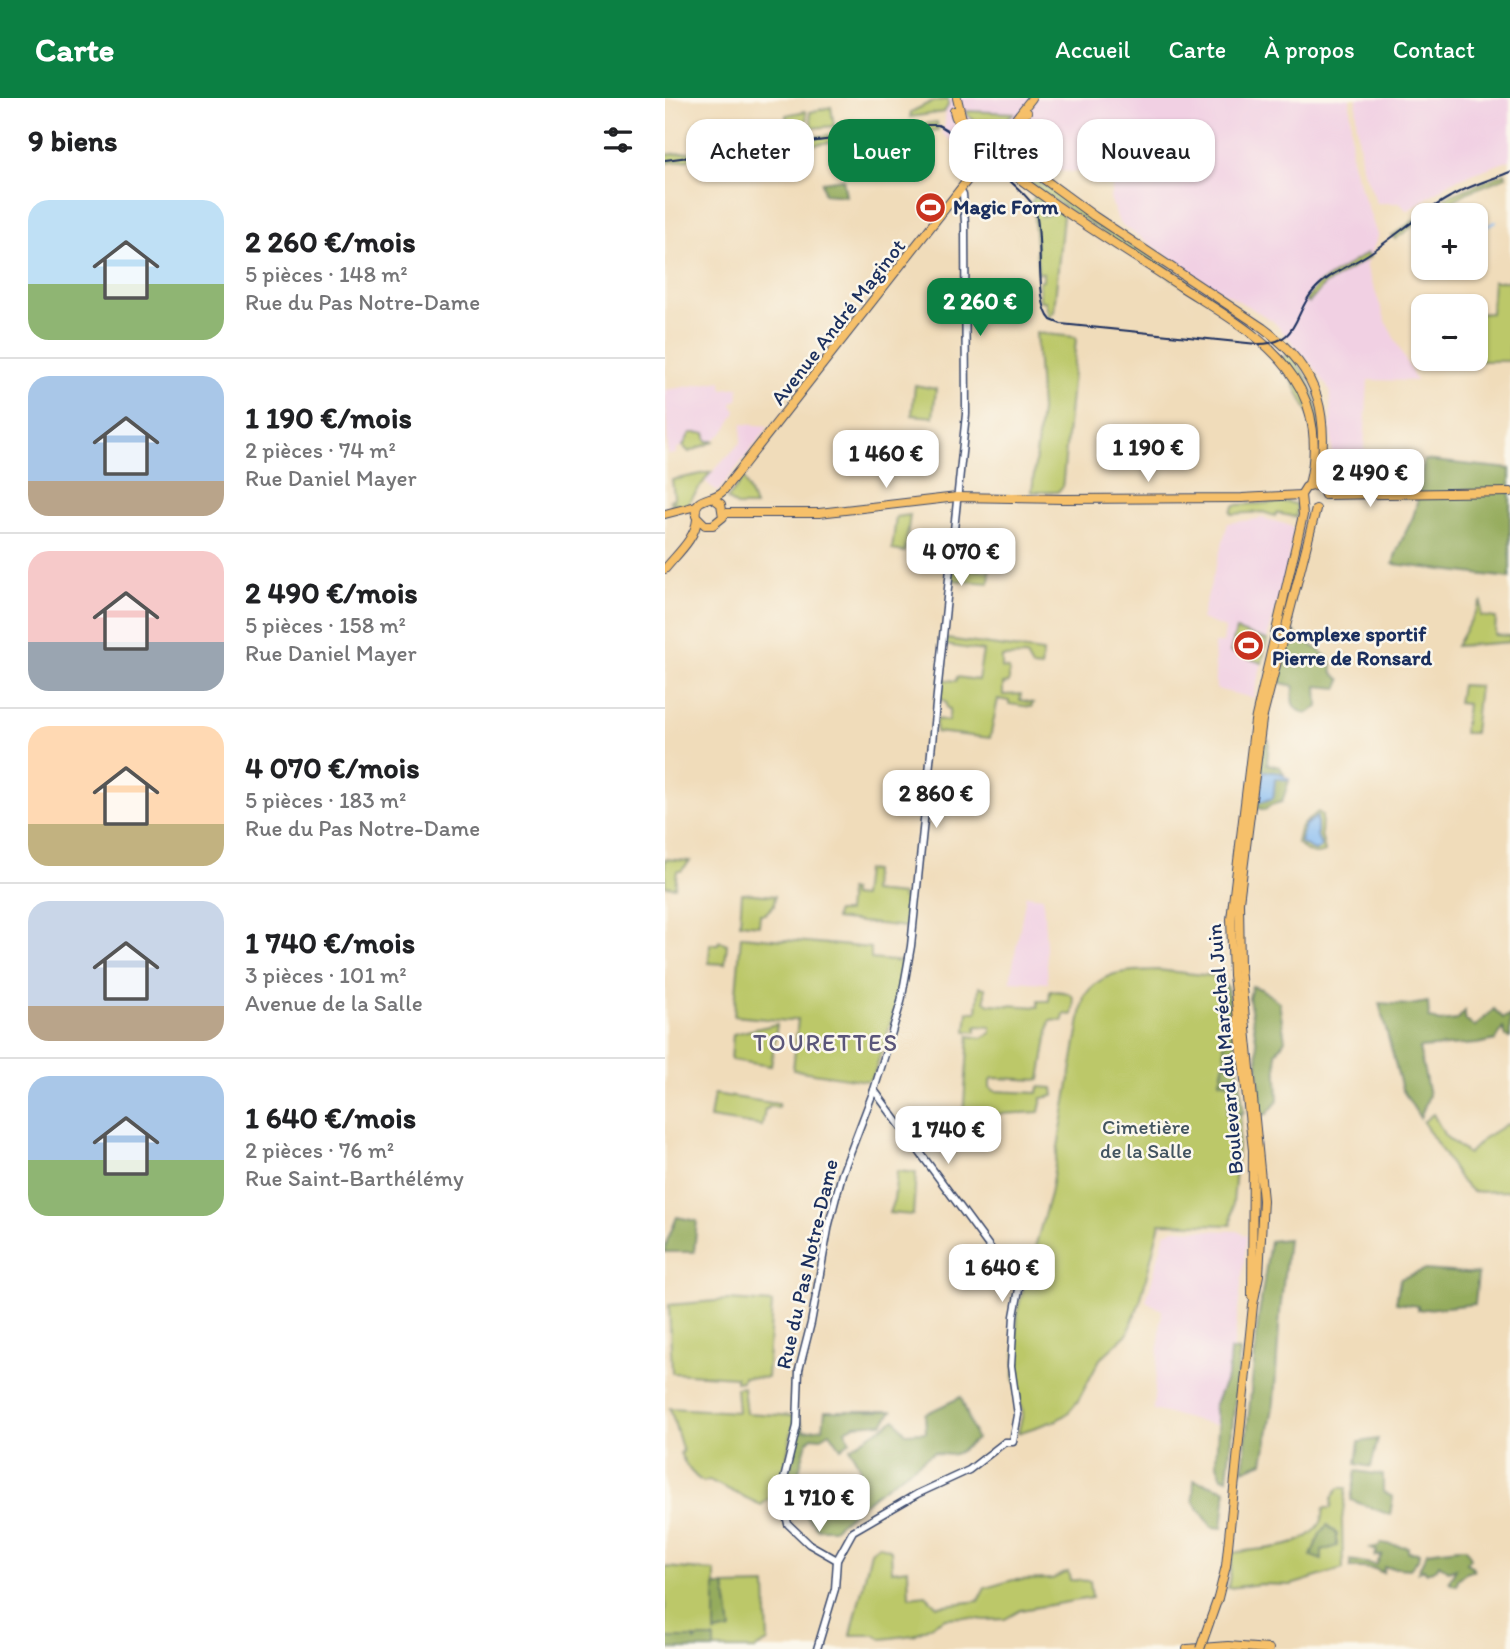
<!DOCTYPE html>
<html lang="fr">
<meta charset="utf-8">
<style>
body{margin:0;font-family:Itim,sans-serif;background:#f6f6f6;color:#202124;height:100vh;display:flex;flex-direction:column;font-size:26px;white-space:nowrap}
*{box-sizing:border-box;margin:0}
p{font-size:23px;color:#757577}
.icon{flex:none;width:38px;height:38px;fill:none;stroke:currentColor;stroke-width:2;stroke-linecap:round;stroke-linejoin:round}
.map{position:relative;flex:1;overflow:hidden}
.drawer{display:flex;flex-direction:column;background:#fff;width:665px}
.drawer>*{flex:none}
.guide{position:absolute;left:21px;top:21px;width:665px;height:63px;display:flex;gap:14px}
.tools{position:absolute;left:746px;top:105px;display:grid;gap:14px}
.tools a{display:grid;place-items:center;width:77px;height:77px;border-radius:14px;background:#fff;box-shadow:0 2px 5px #0004;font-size:35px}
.price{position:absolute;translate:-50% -60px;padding:0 16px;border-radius:14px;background:#fff;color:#222;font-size:23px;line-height:46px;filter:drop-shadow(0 2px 4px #0008)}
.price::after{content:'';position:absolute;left:50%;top:42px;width:21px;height:16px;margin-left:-10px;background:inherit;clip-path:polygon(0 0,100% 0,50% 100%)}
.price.active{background:#0b8043;color:#fff}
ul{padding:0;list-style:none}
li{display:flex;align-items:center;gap:21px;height:175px;padding:0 28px}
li+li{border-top:2px solid #e0e0e0}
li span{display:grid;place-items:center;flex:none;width:196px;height:140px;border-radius:21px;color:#555}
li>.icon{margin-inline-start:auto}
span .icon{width:84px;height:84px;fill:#fffc;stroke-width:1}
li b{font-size:30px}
h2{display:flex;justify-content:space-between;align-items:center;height:84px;padding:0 28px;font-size:30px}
.pill{padding:0 24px;border-radius:21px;background:#fff;box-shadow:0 2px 5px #0004;font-size:24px;line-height:63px}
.pill.active{background:#0b8043;color:#fff}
header{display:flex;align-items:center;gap:42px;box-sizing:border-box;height:98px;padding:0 35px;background:#0b8043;color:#fff}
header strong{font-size:33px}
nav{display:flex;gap:38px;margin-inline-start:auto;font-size:24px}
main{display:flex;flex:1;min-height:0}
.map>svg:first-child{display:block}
.built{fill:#f1d0e3}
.green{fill:#bcc869;stroke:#6c7c64;stroke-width:2}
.forest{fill:#95ac5d;stroke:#586e5e;stroke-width:2}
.water{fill:#83baf2;stroke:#4f74a8;stroke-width:2}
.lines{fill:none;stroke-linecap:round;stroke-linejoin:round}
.stream{stroke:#83baf2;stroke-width:2}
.minor-casing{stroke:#3b496c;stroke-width:9}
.major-casing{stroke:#3b496c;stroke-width:10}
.minor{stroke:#fff;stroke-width:6}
.major{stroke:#f6c06b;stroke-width:8}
.tram{stroke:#1b2f5e;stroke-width:2}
.major-bridge-casing{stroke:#3b496c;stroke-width:10;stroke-linecap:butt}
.major-bridge{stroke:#f6c06b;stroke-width:8}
.labels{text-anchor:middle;stroke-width:5;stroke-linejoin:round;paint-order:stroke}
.poi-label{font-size:21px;font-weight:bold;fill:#1b2f5e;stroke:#fbf7ec;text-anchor:start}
.street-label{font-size:21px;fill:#1b2f5e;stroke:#fbf7ec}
.park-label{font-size:21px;fill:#435561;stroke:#fbf7ec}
.quarter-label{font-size:24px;letter-spacing:2px;fill:#5a557a;stroke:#fbf7ec}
</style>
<header>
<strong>Carte</strong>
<nav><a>Accueil</a><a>Carte</a><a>À propos</a><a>Contact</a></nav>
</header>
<main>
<section class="drawer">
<h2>9 biens<svg class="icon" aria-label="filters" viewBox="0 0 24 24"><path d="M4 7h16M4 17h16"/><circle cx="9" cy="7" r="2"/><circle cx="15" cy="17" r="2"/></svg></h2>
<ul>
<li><span style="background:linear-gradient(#bfe0f5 60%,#8fb573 0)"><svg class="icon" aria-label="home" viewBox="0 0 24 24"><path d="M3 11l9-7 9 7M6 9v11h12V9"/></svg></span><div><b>2 260 €/mois</b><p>5 pièces · 148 m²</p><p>Rue du Pas Notre-Dame</p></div></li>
<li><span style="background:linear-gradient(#a9c7e8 75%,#b9a48a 0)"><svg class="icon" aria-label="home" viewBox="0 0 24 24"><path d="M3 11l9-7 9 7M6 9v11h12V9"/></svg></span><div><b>1 190 €/mois</b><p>2 pièces · 74 m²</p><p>Rue Daniel Mayer</p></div></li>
<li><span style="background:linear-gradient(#f6c9c9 65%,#9aa5b1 0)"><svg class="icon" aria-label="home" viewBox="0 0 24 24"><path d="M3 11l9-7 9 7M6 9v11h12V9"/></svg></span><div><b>2 490 €/mois</b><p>5 pièces · 158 m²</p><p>Rue Daniel Mayer</p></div></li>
<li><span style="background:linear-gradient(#ffd9b3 70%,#c2b280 0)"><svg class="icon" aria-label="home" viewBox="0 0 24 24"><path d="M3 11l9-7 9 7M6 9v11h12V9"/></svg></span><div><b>4 070 €/mois</b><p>5 pièces · 183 m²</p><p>Rue du Pas Notre-Dame</p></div></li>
<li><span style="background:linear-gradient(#c9d6e8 75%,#b9a48a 0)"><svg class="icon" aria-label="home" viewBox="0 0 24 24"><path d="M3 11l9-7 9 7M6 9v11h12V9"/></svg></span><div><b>1 740 €/mois</b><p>3 pièces · 101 m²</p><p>Avenue de la Salle</p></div></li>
<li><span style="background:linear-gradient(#a9c7e8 60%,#8fb573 0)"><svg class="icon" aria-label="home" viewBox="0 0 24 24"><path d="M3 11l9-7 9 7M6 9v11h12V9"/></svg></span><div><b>1 640 €/mois</b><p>2 pièces · 76 m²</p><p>Rue Saint-Barthélémy</p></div></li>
</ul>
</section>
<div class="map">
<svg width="845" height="1551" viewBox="0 0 845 1551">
<rect width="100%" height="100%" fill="#fbf7ec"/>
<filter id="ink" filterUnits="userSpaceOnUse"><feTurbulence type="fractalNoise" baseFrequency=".0143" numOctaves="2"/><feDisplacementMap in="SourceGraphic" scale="14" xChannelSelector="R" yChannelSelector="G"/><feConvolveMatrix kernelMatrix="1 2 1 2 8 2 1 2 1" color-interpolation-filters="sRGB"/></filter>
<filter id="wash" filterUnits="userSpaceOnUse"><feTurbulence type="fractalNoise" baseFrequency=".00686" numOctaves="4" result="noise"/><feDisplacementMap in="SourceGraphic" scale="28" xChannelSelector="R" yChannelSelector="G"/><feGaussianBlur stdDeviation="1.57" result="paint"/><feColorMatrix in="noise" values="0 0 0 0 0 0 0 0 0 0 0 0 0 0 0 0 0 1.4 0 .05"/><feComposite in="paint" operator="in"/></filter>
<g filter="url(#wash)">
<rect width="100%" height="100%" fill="#f0dcba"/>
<g class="built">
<polygon points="281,0 685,0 687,65 713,139 701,168 722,226 751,283 703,282 699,352 710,352 707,390 668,390 665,293 649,269 608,223 543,185 454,125 445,100 450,76 372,72 356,60 348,48 341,50 323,72 277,35 280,25"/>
<polygon points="692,0 845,0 845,62 788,83 742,113 735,105 712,105 697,69 691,19"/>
<polygon points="57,283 57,291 74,289 73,302 69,303 67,307 71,313 69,318 59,334 39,349 24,354 21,349 15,349 12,351 11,356 3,357 0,292"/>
<polygon points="77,326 104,328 53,394 42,385 41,381 76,344"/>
<polygon points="598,420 624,427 628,430 623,466 602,542 571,532 565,554 597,565 588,600 551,591 549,545 558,545 560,530 536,521 563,425"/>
<polygon points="361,797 378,799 383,885 345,883"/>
<polygon points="510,1131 572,1133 582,1138 566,1271 554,1325 549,1327 488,1312 497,1212 481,1203 500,1135"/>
</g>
<g class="green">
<polygon points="283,1 283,8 279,14 245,19 246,14 266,4"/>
<polygon points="166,9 169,28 147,30 145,14"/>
<polygon points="141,13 142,25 135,28 136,32 123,33 121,17"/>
<polygon points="301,13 349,15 334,27 320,31 302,17"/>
<polygon points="272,24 273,32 187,42 186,35"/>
<polygon points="182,35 182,42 89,54 88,46"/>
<polygon points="67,49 68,56 0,65 0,57"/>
<polygon points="340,58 370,81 525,184 522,190 379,95 336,63"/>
<polygon points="840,75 841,79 803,94 762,117 758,117 758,121 730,141 727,138 782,99"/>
<polygon points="370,98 386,109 377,118 386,116 389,110 398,117 389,214 384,219 380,203 375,203 374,183 378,182 378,175 373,175 369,119 365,107"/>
<polygon points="702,155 705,159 658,188 644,205 640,203 652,187"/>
<polygon points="845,177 845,263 803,263 810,261 810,216 826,215 828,183 844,183"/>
<polygon points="371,235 410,239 411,241 398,382 397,390 392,394 367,394 376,312"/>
<path d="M 623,255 C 659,291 655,330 653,376 L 649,375 L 650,328 L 616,261 Z"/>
<polygon points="250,287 271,291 268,319 247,317"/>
<polygon points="25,335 40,335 42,343 50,343 24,354 18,348"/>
<polygon points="46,374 21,408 8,409 5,402 8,400 10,407 7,382"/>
<polygon points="79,380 90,408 72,408 62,401"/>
<polygon points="623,404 630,406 632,409 631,419 611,415 610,418 598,414 567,416 566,413 570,407"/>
<polygon points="245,417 240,454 227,452 231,419"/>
<polygon points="286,471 325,473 324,485 285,482"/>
<polygon points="817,503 816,518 831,520 830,537 845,538 845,544 791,548"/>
<polygon points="571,532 602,542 597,565 565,554"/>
<polygon points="281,541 378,554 376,570 367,569 361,558 337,559 337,570 344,571 344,585 338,586 338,597 356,596 355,602 368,605 366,609 344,606 344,603 333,601 325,640 271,634 271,621 283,623 285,611 282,610 281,604 274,599 275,581 291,583 292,579 313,582 318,553 280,547"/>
<polygon points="796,587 814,588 809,635 799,635 802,606 793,605"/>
<path d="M 653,714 L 657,717 L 656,736 L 660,754 C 647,759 642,754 632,745 L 636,728 Z"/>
<polygon points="0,761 25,763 16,773 12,773 10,789 0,788"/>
<polygon points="200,772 208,773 207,794 237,797 237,800 243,800 240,829 170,821 171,814 182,814 184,792 187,793 187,798 197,799"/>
<polygon points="77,795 110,798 109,807 100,816 95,816 94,827 75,825"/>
<polygon points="76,838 206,850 206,861 239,864 231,908 208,979 202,983 128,972 133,921 123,923 69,918"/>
<polygon points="54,843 62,846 60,866 44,865 45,846 53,846"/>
<path d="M 493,872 L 556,879 L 560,960 L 555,983 L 567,986 L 562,1017 L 571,1017 L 576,1015 L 566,1127 L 495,1125 L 475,1204 L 462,1236 L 435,1261 L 413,1303 L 403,1315 L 392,1322 L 353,1335 L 358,1315 L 349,1279 L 353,1210 L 385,1096 L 419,898 C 441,870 461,874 493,872 Z"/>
<path d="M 314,889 L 320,890 L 320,903 L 325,906 L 373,909 L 373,903 L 384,903 L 385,893 C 406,894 412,894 407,917 L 399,916 L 398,923 L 385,922 L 375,982 L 328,980 L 325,983 L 325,990 L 330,993 L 373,995 L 374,989 L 388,990 L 389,998 L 377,1000 L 374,1014 L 298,1018 L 304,938 L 317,940 L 326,935 L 326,929 L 311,928 L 311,934 L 301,933 L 303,914 L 312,914 Z"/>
<polygon points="112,926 106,968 66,962 68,936"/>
<polygon points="49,996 114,1006 113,1010 104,1008 103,1011 100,1011 97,1028 45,1020"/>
<polygon points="768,1016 780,1038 803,1056 819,1040 842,1026 845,1027 845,1093 808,1094 797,1084 758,1024"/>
<polygon points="232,1073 251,1075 248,1117 224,1115 229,1101"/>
<polygon points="63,1202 107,1205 102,1280 78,1279 77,1283 71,1284 71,1279 7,1275 4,1207"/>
<path d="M 78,1289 L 81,1315 L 130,1318 L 115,1392 L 96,1407 L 44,1382 L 38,1384 C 27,1377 20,1367 15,1355 L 18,1354 L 5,1310 L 73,1314 L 71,1290 Z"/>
<path d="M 674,1390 L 681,1390 L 677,1422 L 678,1471 L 626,1487 L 595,1486 L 563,1490 L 568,1455 C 595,1449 637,1454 655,1426 C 658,1422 658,1414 659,1410 L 666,1410 L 667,1400 Z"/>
<polygon points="214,1447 226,1452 227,1473 243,1471 244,1499 261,1497 272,1508 313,1503 320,1490 348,1482 387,1481 403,1474 405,1482 425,1483 427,1500 356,1512 340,1521 320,1522 297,1519 280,1520 249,1537 218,1541 210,1537 186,1537 206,1453"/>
<polygon points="0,1469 50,1473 50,1535 65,1523 60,1488 101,1487 103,1544 90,1551 49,1551 49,1540 0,1540"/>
</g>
<g class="forest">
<polygon points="374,35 373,55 384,70 382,77 354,59 363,49 354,36"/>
<polygon points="178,81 181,98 159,96 157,84"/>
<path d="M 759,362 L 845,371 L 845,480 L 728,466 C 732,448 741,435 748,419 C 754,402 755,380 759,362 Z"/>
<path d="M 625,533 L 630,534 L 635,544 L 644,545 L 666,562 L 668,575 L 676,582 L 673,590 L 652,588 L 653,609 L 641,616 C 625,609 626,604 629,588 L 612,584 Z"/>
<polygon points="596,642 604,642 602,666 615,669 619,676 619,681 624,683 617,704 606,707 600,712 590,709"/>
<polygon points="556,887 562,888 579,1014 571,1017 562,1017 567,986 555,983 560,960"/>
<polygon points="587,888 596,891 614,904 620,942 611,955 613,1003 602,1016 596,1017 592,947 584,900"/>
<polygon points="763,904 764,920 774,924 792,922 800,913 800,922 810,929 829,911 838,920 845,917 845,940 841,939 838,930 831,942 812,946 754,950 764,997 755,1020 737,991 714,905 745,907"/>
<polygon points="12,1119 32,1123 29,1154 0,1154 2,1143"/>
<polygon points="623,1141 615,1215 609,1304 598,1364 578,1372 594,1216 605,1143"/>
<polygon points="759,1172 813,1176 810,1206 753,1212 753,1208 731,1205 735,1181"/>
<polygon points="565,1252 575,1253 562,1381 557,1379 551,1364 553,1329 549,1308 563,1277"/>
<path d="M 296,1299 L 311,1341 C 295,1354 291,1361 269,1354 L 209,1397 L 168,1431 L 153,1431 C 113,1387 122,1379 136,1324 L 139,1333 L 158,1330 L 160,1313 L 227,1313 L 218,1325 L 190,1327 L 180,1332 L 185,1343 L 176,1350 L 165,1334 L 155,1340 L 147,1339 L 142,1344 L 131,1384 L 135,1394 L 149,1401 L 181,1386 L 196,1371 L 185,1350 L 230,1321 L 241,1335 L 261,1334 L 260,1316 Z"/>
<polygon points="713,1341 706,1369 691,1366 694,1344"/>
<polygon points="691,1373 718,1377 718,1394 728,1399 725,1417 686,1402"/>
<polygon points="529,1382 561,1392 557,1430 547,1429 528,1403"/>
<polygon points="662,1427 672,1436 672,1448 657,1453 657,1462 646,1458 655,1436"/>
<polygon points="716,1445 743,1449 743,1454 754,1455 753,1461 745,1471 719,1469 718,1475 710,1471 685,1469 685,1462 711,1467 717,1457 710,1458 712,1453 704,1450 713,1449"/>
<polygon points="793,1450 801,1450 806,1460 802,1465 807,1468 809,1473 803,1473 793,1481 792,1487 787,1486 784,1483 791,1470 783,1473 774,1466 772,1470 761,1475 759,1471 753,1474 762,1454"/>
<polygon points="50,1488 60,1488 66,1532 50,1535"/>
<polygon points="0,1540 28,1540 29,1543 34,1540 49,1540 49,1551 0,1551"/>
</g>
<g class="water">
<polygon points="598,673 615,675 625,682 610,680 608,700 594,704"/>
<polygon points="652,719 652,737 656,749 650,753 635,744 640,727"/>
</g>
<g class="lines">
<polyline class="stream" points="814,132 831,124"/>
</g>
</g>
<g filter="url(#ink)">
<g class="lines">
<defs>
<g id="minor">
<polyline points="209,992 326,1151 341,1169 345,1169"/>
<circle cx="351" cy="1173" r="7"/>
<polyline points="172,1462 144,1446 123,1426 118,1402 119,1381 132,1328 134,1272 146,1225 164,1126 177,1076 209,992 223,947 236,904 246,848 301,316 300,125 298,96 295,91"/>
<polyline points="152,1551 170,1491 172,1462 188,1433 252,1396 304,1372 340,1344 348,1344 353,1317 346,1268 349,1218 354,1191 351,1180"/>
</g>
<g id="major">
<path d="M 292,0 L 297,21 L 429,118 L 598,230 C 658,274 664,319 654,388"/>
<path d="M 289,13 C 292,32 319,52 333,64 C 391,111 456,149 518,190 C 557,215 603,240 629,280 C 650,311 653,351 644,387"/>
<polyline points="315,35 341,29"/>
<polyline points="331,53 362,14"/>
<polyline points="660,397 845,394"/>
<path d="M 48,400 L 56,406 L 58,419 L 48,427 L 40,427 L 31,418 C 28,397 47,404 58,393 L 367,0"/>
<polyline points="59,415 154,415 292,399 398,401 577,400 636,397"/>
<polyline points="0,416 31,408"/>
<path d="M 0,471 C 11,457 31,440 32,421"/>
<polyline points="587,1198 588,1052 568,877 566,821 590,623 638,417 636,397 641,389 648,387 657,391 660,397"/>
<polyline points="553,1500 561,1468 588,1207 594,1177 598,1102 575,870 574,804 597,622 651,411"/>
<polyline points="522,1551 563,1548 604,1551"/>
</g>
</defs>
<use href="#minor" class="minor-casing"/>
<use href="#major" class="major-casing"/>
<use href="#minor" class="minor"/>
<use href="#major" class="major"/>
<path class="tram" d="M 0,62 L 184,39 L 263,27 L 273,27 C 289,34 366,97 370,111 C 379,137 369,205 386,222 L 396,226 L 592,246 C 636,247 628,213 650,191 C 665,175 687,167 705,155 C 732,137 756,115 785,99 C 803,88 825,82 845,74"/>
<defs>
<polyline id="major-bridge" points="535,1551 553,1500"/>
</defs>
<use href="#major-bridge" class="major-bridge-casing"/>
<use href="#major-bridge" class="major-bridge"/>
</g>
</g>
<defs>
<symbol id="stadium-disc" viewBox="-11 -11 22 22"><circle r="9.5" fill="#c8321e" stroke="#fbf7ec"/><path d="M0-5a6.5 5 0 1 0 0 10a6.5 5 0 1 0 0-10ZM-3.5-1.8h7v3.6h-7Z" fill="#fff"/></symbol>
</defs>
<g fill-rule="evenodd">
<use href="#stadium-disc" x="248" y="92" width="35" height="35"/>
<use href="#stadium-disc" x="566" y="530" width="35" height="35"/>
</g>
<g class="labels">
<g class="poi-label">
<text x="288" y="116">Magic Form</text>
<text x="607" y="543">Complexe sportif<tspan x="607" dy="24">Pierre de Ronsard</tspan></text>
</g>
<g class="street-label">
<text transform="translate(173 224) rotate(-52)" y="7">Avenue André Maginot</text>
<text transform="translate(560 951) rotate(-95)" y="7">Boulevard du Maréchal Juin</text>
<text transform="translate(142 1166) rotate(-77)" y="7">Rue du Pas Notre-Dame</text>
</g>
<g class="park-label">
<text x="481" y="1036">Cimetière<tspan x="481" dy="24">de la Salle</tspan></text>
</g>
<g class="quarter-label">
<text x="161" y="953">TOURETTES</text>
</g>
</g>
</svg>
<div class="tools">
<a>+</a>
<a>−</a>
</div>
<b class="price active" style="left:315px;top:240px">2 260 €</b>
<b class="price" style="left:483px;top:386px">1 190 €</b>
<b class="price" style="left:221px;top:392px">1 460 €</b>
<b class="price" style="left:705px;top:411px">2 490 €</b>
<b class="price" style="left:296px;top:490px">4 070 €</b>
<b class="price" style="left:271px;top:732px">2 860 €</b>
<b class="price" style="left:283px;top:1068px">1 740 €</b>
<b class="price" style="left:337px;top:1206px">1 640 €</b>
<b class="price" style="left:154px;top:1436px">1 710 €</b>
<div class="guide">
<a class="pill">Acheter</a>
<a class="pill active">Louer</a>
<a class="pill">Filtres</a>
<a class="pill">Nouveau</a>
</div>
</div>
</main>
